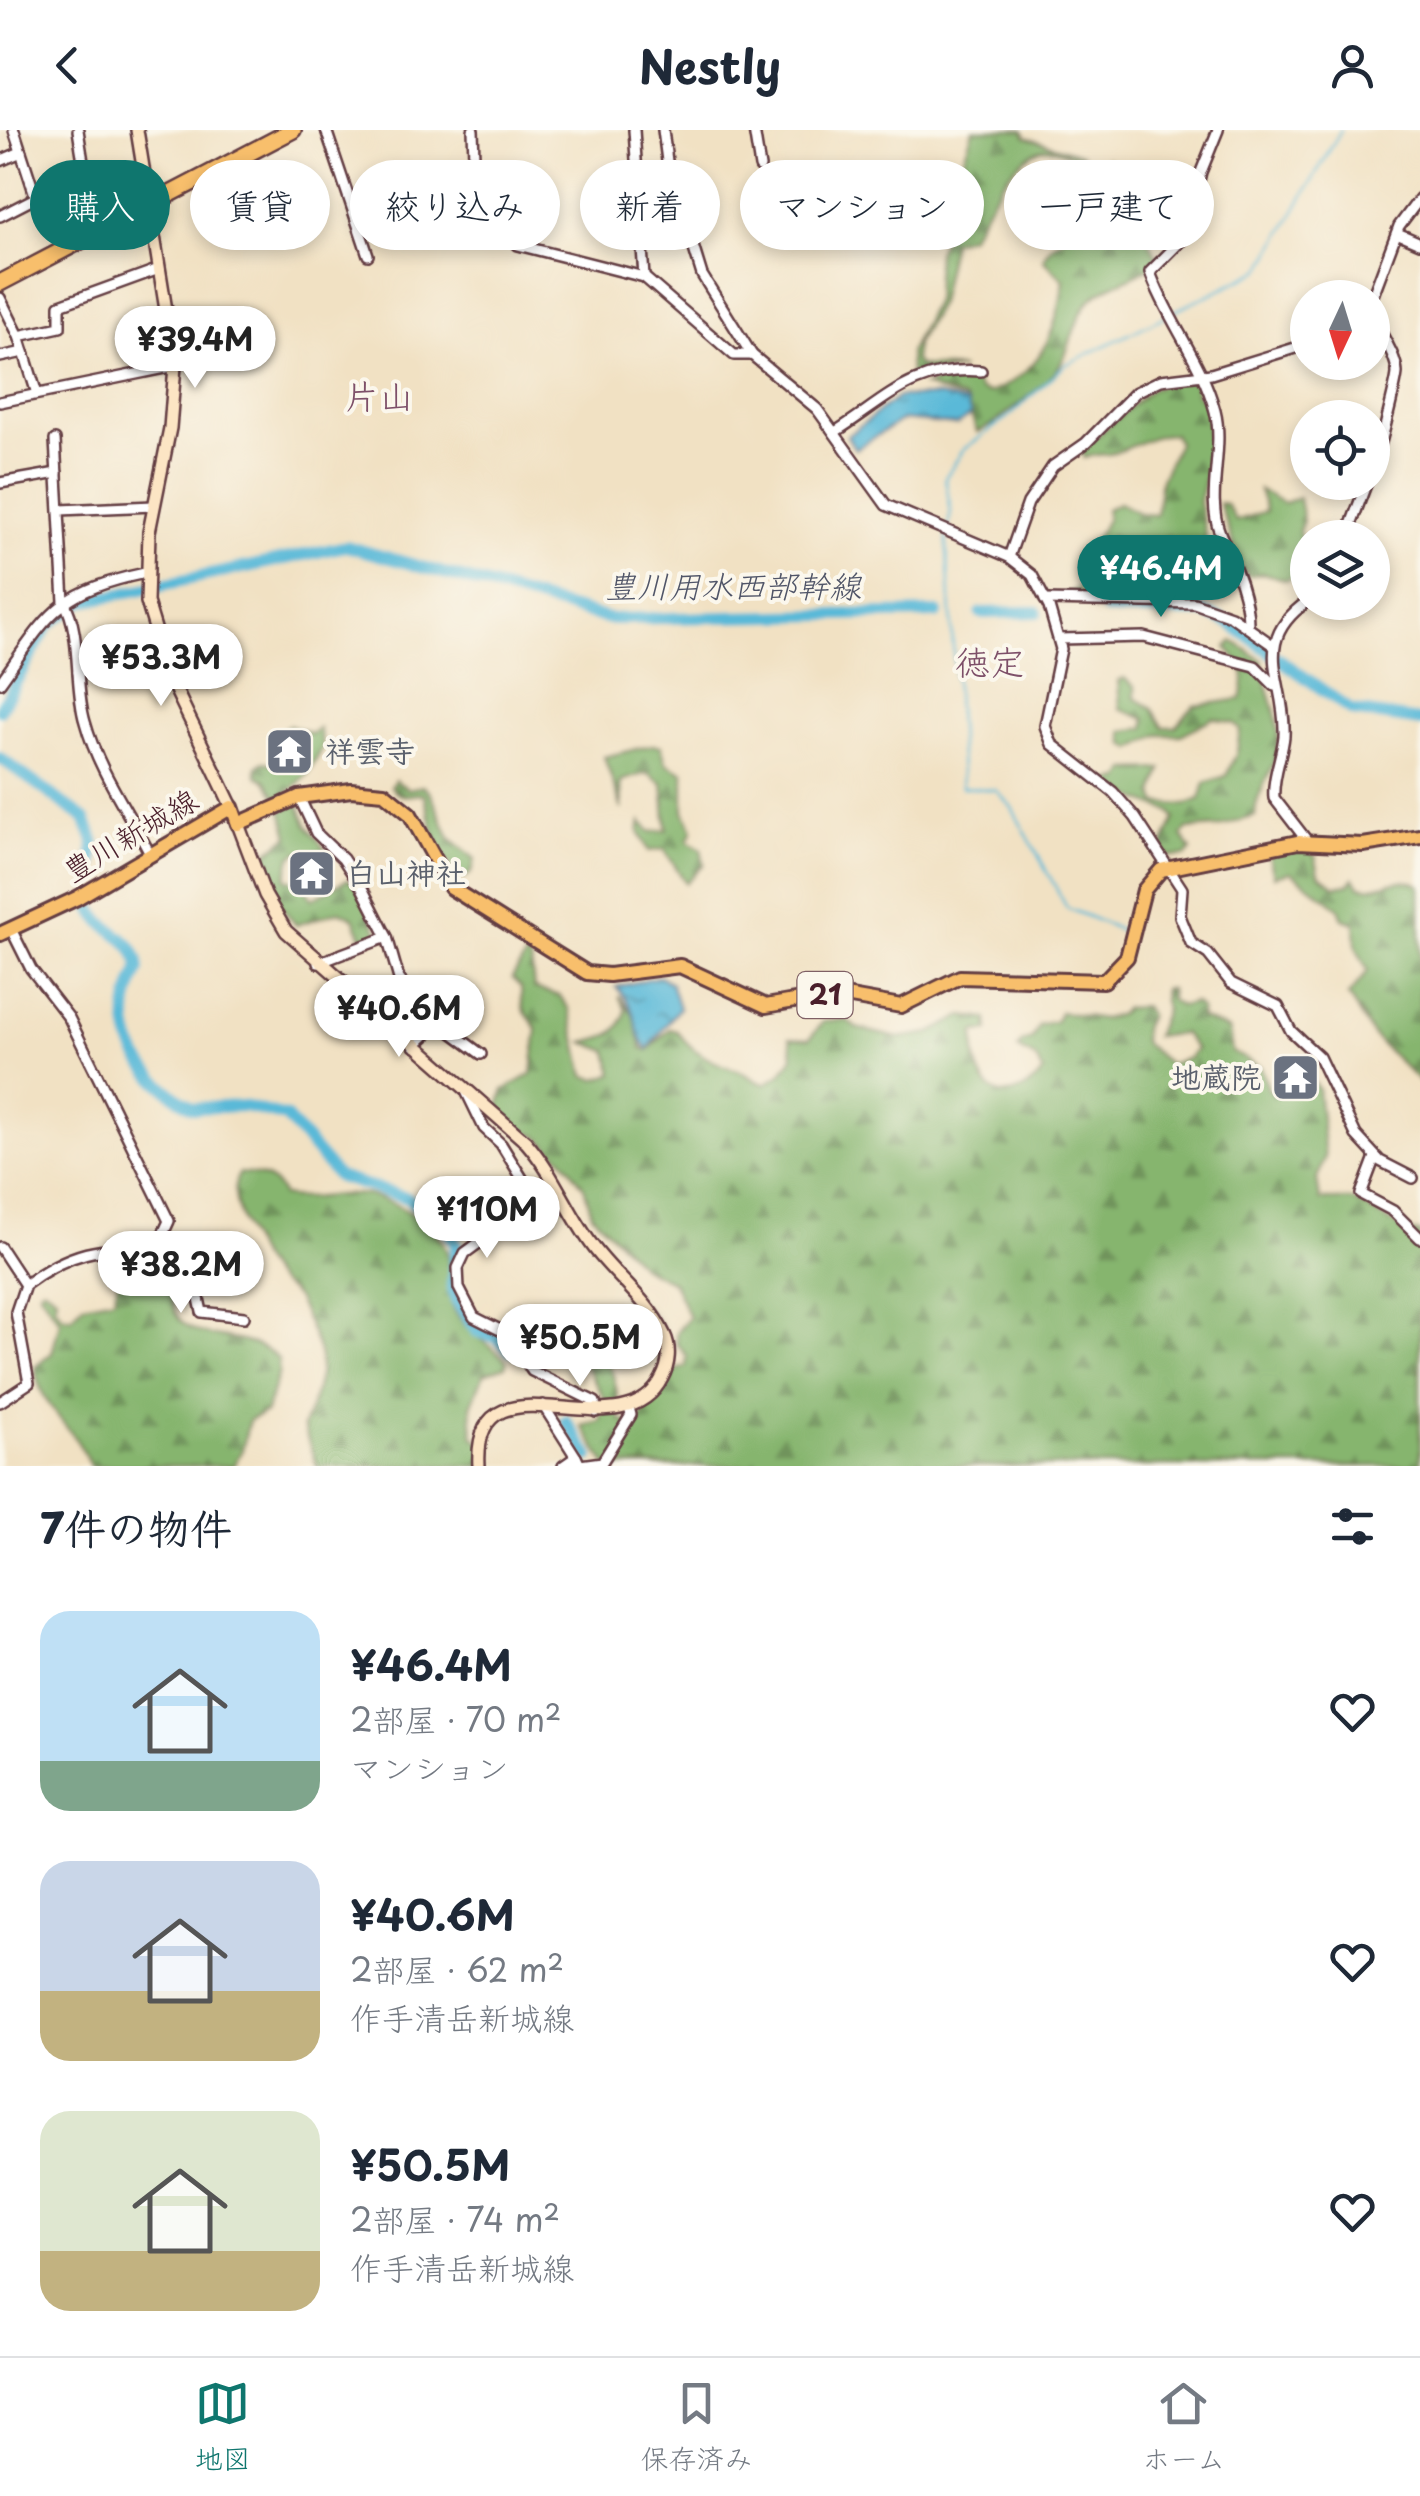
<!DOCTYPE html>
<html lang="ja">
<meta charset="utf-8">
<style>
body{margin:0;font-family:"Playpen Sans","Klee One",sans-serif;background:#f6f6f7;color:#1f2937;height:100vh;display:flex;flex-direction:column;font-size:38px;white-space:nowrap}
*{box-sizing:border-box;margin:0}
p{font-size:32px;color:#747a83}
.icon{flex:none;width:55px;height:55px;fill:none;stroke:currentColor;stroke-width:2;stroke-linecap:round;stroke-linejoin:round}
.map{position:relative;height:1336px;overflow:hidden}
.side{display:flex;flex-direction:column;background:#fff;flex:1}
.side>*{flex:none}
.top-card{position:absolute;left:30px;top:30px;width:1360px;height:90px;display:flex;gap:20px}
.needle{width:65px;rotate:184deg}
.controls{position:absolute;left:1290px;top:150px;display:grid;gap:20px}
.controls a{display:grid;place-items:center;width:100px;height:100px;border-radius:50%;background:#fff;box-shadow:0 5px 15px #0003;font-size:50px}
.price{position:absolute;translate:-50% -85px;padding:0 22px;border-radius:35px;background:#fff;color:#222;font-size:32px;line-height:65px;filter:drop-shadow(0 2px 5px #0008)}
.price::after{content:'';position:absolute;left:50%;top:60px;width:30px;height:22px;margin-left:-15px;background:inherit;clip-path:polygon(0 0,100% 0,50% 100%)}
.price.active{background:#0f766e;color:#fff}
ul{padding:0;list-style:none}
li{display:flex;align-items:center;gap:30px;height:250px;padding:0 40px}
li span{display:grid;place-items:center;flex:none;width:280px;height:200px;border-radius:30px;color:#555}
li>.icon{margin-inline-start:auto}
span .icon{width:120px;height:120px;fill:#fffc;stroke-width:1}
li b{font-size:42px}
h2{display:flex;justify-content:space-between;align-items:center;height:120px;padding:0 40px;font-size:42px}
.tag{padding:0 35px;border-radius:45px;background:#fff;box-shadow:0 5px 15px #0003;font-size:35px;line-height:90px}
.tag.active{background:#0f766e;color:#fff}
header{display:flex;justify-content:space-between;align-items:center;height:130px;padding:0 40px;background:#fff;font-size:45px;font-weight:700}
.tabs{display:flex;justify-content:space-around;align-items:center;height:140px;border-top:2px solid #e0e1e3;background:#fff;font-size:28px;color:#747a83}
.tabs a{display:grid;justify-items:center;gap:5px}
.tabs .active{color:#0f766e}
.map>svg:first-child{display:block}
.forest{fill:url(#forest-firs);stroke:#686a4c;stroke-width:2.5}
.water{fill:url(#water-ripples);stroke:#526c82;stroke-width:2.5}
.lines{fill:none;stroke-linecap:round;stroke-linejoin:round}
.stream{stroke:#5ab9d8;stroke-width:2.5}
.river{stroke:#5ab9d8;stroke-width:12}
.street-casing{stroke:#633c42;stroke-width:14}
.secondary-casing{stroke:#633c42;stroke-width:16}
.primary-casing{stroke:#633c42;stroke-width:18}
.highway-casing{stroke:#633c42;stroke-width:20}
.street{stroke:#fff;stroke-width:9}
.secondary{stroke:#fce5c4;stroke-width:11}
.primary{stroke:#f8bf6c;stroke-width:12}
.highway{stroke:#f8bf6c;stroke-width:15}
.labels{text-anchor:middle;stroke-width:8;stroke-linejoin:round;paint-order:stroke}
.shield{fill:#fbf7ec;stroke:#7f6065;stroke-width:2.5}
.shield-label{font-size:28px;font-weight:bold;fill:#4a1f2b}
.worship-label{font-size:30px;font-weight:bold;fill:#5b616d;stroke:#fbf7ec;text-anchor:start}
.street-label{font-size:30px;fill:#4a1f2b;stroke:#fbf7ec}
.water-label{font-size:32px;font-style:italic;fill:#505568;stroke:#fbf7ec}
.quarter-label{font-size:35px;fill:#7e5069;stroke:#fbf7ec}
</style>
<header><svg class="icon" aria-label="back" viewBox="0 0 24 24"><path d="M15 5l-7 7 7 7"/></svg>Nestly<svg class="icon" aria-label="person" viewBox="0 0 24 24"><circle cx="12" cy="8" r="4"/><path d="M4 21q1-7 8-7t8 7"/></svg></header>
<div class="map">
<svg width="1420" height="1336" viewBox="0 0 1420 1336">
<defs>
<pattern id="forest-firs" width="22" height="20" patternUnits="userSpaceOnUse" patternTransform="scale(2.5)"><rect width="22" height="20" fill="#86b56e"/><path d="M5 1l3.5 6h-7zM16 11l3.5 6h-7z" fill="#70935b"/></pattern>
<pattern id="water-ripples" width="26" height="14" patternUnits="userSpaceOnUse" patternTransform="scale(2.5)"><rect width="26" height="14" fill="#5ab9d8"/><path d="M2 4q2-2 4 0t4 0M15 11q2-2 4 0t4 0" fill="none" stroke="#4c96af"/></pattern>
</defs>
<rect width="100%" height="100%" fill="#fbf7ec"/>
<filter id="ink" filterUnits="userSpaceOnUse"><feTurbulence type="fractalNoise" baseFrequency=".01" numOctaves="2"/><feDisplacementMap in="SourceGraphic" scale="20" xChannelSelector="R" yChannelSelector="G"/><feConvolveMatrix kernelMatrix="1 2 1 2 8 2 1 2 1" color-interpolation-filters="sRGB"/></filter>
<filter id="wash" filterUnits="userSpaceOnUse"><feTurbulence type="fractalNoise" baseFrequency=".0048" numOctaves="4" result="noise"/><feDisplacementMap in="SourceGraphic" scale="40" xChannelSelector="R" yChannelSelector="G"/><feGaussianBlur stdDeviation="2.25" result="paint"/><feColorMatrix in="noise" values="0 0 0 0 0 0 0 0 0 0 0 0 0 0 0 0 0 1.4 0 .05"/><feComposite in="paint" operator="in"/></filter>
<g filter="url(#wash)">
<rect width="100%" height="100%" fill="#f1e1c3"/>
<g class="forest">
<path d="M 973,0 L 1023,0 L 1026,7 L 1082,25 L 1079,29 C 1068,25 1052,15 1040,20 C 1007,32 987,80 970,106 L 952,111 L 939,173 L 916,214 L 914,230 L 920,236 L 962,239 L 910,246 L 909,223 L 935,170 L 937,122 L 944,105 L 974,73 L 959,42 Z"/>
<path d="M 1108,29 L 1132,48 L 1160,57 L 1149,111 L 1158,129 C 1139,151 1104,151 1086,175 C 1072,195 1071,221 1057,240 C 1049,252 989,300 977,302 L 966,270 L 924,256 L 952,247 L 971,247 L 980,260 L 989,263 C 1041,244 1057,202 1064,150 L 1043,129 C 1051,111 1064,109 1078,98 C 1101,79 1111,56 1108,29 Z"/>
<path d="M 1185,249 L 1196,254 L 1196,264 L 1206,271 L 1210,327 L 1199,372 L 1206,406 L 1196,439 L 1181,459 L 1168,465 L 1067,468 L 1065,465 L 1080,456 L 1108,451 L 1110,443 L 1090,417 L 1107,390 L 1106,379 L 1119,373 L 1141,384 L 1156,385 L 1161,349 L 1178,313 L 1174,304 C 1148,304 1134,319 1109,324 C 1100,325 1094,324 1084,328 L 1081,320 L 1152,258 Z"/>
<polygon points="1259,360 1284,373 1299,368 1303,391 1299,400 1302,415 1307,415 1307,450 1293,446 1287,450 1263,443 1248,446 1242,439 1219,373 1226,374 1236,391 1266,381"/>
<path d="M 1233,511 L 1262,530 C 1265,559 1280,582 1278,613 C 1276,641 1255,661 1255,686 L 1219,697 L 1187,699 L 1182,706 L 1191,720 L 1187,726 L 1170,727 L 1162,718 L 1175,688 L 1170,681 C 1146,674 1127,665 1105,652 L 1122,649 L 1127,640 L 1162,639 L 1154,664 L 1157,673 L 1185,675 L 1200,669 L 1205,653 L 1226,646 L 1237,622 L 1240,600 L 1234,593 L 1213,588 L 1181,605 L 1158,605 L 1132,619 L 1125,614 L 1123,601 L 1145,598 L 1146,589 L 1120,579 L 1118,551 L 1124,548 L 1135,557 L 1135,568 L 1152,578 L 1163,597 L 1175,597 L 1194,576 L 1241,569 C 1249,536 1240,539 1227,517 Z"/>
<polygon points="290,595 311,604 319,598 323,617 308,644 279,671 266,650 257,646 257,636 263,632 296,637 300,627 296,610 288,607 284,598"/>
<polygon points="653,615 661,616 666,633 684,643 684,681 693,700 688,711 701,719 704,734 686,753 664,719 649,721 639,702 641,691 650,702 667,700 663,654 647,643 621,651 622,679 604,627"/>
<path d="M 395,650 L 408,659 L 423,656 L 430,662 L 450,708 L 475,729 L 472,742 L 463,749 L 439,722 L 424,664 C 410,663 400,671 391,656 Z"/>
<polygon points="298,673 307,695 326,721 299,722 291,727 286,749 303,753 312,769 348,749 359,759 379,804 362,807 354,788 339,781 296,795 275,769 264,725 289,706 282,680"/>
<path d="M 1298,718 L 1315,725 L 1319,744 L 1335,756 L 1349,754 L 1354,748 L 1359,756 C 1380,762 1399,743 1420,755 L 1420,952 L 1374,907 L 1348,866 L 1368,841 L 1356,817 L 1355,793 L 1343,789 L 1339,778 L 1291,742 L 1274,746 L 1269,726 Z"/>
<path d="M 526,826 L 531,830 L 534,858 L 560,866 L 569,879 L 585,946 L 597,949 L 613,944 L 608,921 L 584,912 C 607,907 620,905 626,880 L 619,866 L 634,885 L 642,918 L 648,920 L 670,899 L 677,901 C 693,923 711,932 737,940 C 747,943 753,951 765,954 L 781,944 L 793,927 L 790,908 L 809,909 L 824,891 L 847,890 L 856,898 L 898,908 L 930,903 L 963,886 L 988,889 L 989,901 L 975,902 C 971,954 1000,989 1044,942 L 1035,928 L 1018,918 L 1022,912 L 1032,909 L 1039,895 L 1056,891 L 1060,882 L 1103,889 L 1120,884 L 1125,878 L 1144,877 L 1149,885 L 1143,898 L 1143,912 L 1169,934 L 1189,928 L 1196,919 L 1183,903 L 1155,907 L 1165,880 L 1163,859 L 1170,859 L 1171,870 L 1179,876 L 1194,873 L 1201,879 L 1200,888 L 1229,900 L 1232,922 L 1261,937 L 1269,961 L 1307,960 L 1313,952 L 1318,959 L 1325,1027 L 1317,1049 L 1320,1070 L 1352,1070 L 1407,1101 L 1420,1103 L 1420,1336 L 607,1336 L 582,1296 L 600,1291 L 605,1269 L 567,1206 L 573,1196 C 613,1230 615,1239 620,1290 L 635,1295 L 670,1243 L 686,1236 L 687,1226 L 676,1213 L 676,1203 L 689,1187 L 673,1152 L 644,1138 L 592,1084 L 584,1057 L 564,1030 L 539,1007 L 507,992 L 498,979 L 504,960 L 532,944 L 537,899 C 524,878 522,886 521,857 L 512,848 Z"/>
<path d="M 240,1043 C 259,1044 274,1047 283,1066 C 313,1072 339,1061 368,1065 C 393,1070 441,1096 447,1123 C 451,1141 445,1159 453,1177 C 464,1201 489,1212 507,1231 L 505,1237 L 484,1244 L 471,1276 L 473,1306 L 485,1316 L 492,1336 L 317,1336 L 303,1296 C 312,1275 321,1250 320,1228 C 319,1218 302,1180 297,1170 C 293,1160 281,1157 275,1149 C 258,1130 222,1065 240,1043 Z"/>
<path d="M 144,1144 L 167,1150 C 173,1163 170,1176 178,1187 C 196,1215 250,1200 278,1229 L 279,1242 L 266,1282 L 249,1290 L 242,1320 L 233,1336 L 90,1336 C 74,1294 40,1280 35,1237 L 52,1223 L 60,1191 L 39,1161 L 43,1157 L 56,1166 L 55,1176 L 63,1186 L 72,1187 L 83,1174 L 114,1168 L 119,1148 Z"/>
</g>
<g class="water">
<polygon points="939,266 967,273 971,285 957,295 902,290 855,319 847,306 898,267"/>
<path d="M 660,846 L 671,853 L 679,878 L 648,919 C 631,901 641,881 616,857 Z"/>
</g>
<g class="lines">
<g class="stream">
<polyline points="1173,182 1262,139 1341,0"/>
<polyline points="948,398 951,381 945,348 964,319 1012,284 1065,235 1166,186"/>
<polyline points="946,406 962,657 996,660 1011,676 1067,778 1125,802"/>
</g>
<g class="river">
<polyline points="1107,480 1203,482 1228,492 1352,581 1420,591"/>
<polyline points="981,483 1037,482"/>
<polyline points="0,580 49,494 82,472 346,416 609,489 937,483"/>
<polyline points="0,628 85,689 94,711 91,747"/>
<path d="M 90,772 C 98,804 138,803 139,840 C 109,901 138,944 193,978 L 243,976 L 286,987 L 338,1047 L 407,1068 L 445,1095 L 456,1114 L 452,1156 L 456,1171 L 476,1201 L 497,1208 L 511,1221"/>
<polyline points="566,1291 589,1326"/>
</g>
</g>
</g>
<g filter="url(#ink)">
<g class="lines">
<defs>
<g id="street">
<polyline points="14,0 36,68"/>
<polyline points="326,0 368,125"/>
<polyline points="473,0 474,28 488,78 518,115 644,147 734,225 752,225"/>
<polyline points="634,0 644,147"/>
<polyline points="663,0 667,31 702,145 752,225 817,279 886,375 1009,427 1032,445 1049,477 1061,519 1045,596 1052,614 1113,662 1135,687 1182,759 1180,786 1191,813 1208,824 1231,853 1278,876 1291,901 1319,927 1356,1005 1380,1031 1413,1048"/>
<polyline points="754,0 760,37"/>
<path d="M 1218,0 L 1201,42 L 1186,106 L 1150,142 C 1167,190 1202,231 1215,281 C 1225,320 1205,365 1220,403 C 1232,431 1249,465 1248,497"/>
<polyline points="0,31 21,22"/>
<polyline points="0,86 80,45 84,38 78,0"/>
<polyline points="1397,103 1420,113"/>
<polyline points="0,168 19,206"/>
<polyline points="1372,168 1399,96 1420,68"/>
<path d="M 1372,185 C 1379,201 1397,226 1397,243 C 1397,250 1376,336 1372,342"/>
<polyline points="24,222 37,264"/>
<polyline points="0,227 24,222 19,206 60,197 60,175 159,139"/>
<polyline points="0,272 175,236"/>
<path d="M 835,302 C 886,270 913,236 981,241"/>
<path d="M 55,310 L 64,472 C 82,502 74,557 85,592 C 98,640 128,681 150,724"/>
<polyline points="0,353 57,343"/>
<polyline points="60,380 154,376"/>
<polyline points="1346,408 1367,352"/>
<polyline points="1009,427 1028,373 1053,336 1086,313 1136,262 1161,250 1211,244 1308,214"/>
<polyline points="1045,470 1194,473 1231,486 1274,516"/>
<path d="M 1308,471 C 1248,513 1287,550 1284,606 C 1282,627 1272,647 1274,668 L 1308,712"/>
<polyline points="1060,509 1144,507 1255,536 1275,556"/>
<polyline points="78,542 159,520"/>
<path d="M 0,553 C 49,484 56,462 145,443"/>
<polyline points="299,667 316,703 343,729 362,758 387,807 399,849 436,893"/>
<polyline points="318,833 387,807"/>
<polyline points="414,916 439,893 481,924"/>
<polyline points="466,961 484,998 501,1014 536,1071 465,1123 458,1138 459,1158 474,1187 510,1205 532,1241 595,1272 596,1282"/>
<polyline points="1375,1027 1361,1064 1393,1081 1420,1108"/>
<polyline points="0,1117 25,1155"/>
<polyline points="151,1130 192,1136 202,1182 244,1187"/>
<path d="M 0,1272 L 29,1253 L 16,1182 L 25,1155 C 60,1128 111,1106 151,1130 L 169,1091 L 69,888 L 31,839 L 11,799"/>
<polyline points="543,1275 576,1327"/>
<polyline points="563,1336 576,1327 580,1335 602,1332 631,1285 629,1278"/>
</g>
<g id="secondary">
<polyline points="137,0 175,236 170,298 149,402 147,472 170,548 232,677"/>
<path d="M 238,694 L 265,765 L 286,801 L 526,1012 C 554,1044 567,1081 592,1115 C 614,1146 647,1168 664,1204 C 671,1218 669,1235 662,1248 C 622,1328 472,1216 479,1336"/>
</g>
<polyline id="primary" points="0,804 77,768 232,677 238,694 299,667 351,660 384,663 410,684 451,758 587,843 609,845 680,836 766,876 834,864 901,876 960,847 1104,851 1127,827 1144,760 1161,740 1298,712 1363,715 1420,706"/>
<polyline id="highway" points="0,153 293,0"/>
</defs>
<use href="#street" class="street-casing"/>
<use href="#secondary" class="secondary-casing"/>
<use href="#primary" class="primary-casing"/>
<use href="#highway" class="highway-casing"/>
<use href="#street" class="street"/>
<use href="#secondary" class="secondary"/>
<use href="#primary" class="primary"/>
<use href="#highway" class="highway"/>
</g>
</g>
<defs>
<symbol id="temple-square" viewBox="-11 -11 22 22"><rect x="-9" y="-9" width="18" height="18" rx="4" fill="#6b7280" stroke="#fbf7ec"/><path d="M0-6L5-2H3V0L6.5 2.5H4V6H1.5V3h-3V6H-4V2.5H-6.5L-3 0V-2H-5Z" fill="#fff"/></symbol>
</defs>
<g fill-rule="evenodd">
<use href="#temple-square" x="262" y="594" width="55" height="55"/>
<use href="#temple-square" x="284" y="716" width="55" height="55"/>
<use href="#temple-square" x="1268" y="920" width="55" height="55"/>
</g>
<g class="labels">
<rect class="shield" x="797.5" y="842" width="55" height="46" rx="8"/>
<g class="shield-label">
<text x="825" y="875">21</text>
</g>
<g class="worship-label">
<text x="325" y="632">祥雲寺</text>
<text x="346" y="754">白山神社</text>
<text x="1261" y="958" text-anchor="end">地蔵院</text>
</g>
<g class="street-label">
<text transform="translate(131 706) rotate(-31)" y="10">豊川新城線</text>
</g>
<g class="water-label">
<text x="733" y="468">豊川用水西部幹線</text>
</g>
<g class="quarter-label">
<text x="379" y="279">片山</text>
<text x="990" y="545">徳定</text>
</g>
</g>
</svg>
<div class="controls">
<a><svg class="needle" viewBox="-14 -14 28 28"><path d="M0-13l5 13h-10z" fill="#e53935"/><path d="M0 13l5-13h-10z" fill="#747a83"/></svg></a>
<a><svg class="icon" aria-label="locate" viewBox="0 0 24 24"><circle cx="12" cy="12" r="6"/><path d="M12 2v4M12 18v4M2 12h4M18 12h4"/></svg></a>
<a><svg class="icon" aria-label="layers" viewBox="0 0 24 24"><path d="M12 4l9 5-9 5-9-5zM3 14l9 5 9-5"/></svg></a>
</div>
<b class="price" style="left:195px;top:261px">¥39.4M</b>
<b class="price active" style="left:1161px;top:490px">¥46.4M</b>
<b class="price" style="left:161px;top:579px">¥53.3M</b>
<b class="price" style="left:399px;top:930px">¥40.6M</b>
<b class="price" style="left:487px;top:1131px">¥110M</b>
<b class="price" style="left:181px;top:1186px">¥38.2M</b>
<b class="price" style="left:580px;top:1259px">¥50.5M</b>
<div class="top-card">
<a class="tag active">購入</a>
<a class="tag">賃貸</a>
<a class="tag">絞り込み</a>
<a class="tag">新着</a>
<a class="tag">マンション</a>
<a class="tag">一戸建て</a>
</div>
</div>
<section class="side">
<h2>7件の物件<svg class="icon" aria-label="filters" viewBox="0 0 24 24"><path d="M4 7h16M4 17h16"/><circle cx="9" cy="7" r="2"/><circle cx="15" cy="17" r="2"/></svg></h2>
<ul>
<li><span style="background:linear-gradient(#bfe0f5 75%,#7fa58c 0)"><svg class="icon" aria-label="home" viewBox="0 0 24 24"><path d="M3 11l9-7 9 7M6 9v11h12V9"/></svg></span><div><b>¥46.4M</b><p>2部屋 · 70 m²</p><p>マンション</p></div><svg class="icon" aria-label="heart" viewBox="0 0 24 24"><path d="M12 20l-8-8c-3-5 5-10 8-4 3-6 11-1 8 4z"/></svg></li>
<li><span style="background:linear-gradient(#c9d6e8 65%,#c2b280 0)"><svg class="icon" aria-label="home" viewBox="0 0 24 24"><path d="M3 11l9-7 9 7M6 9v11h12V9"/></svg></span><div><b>¥40.6M</b><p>2部屋 · 62 m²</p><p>作手清岳新城線</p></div><svg class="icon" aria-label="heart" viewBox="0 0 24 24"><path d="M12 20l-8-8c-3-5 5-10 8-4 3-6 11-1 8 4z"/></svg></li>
<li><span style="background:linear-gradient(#dfe7d0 70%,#c2b280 0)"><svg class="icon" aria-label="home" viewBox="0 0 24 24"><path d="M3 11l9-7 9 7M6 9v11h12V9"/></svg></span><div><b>¥50.5M</b><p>2部屋 · 74 m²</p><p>作手清岳新城線</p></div><svg class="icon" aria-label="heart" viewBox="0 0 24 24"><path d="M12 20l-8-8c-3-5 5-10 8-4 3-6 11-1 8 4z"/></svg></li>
</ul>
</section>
<nav class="tabs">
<a class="active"><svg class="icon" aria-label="map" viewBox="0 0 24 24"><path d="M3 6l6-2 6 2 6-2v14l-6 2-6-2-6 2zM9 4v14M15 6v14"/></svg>地図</a>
<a><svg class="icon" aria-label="saved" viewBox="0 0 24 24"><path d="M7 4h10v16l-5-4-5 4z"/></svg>保存済み</a>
<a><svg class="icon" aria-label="home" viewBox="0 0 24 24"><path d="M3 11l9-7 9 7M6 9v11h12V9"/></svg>ホーム</a>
</nav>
